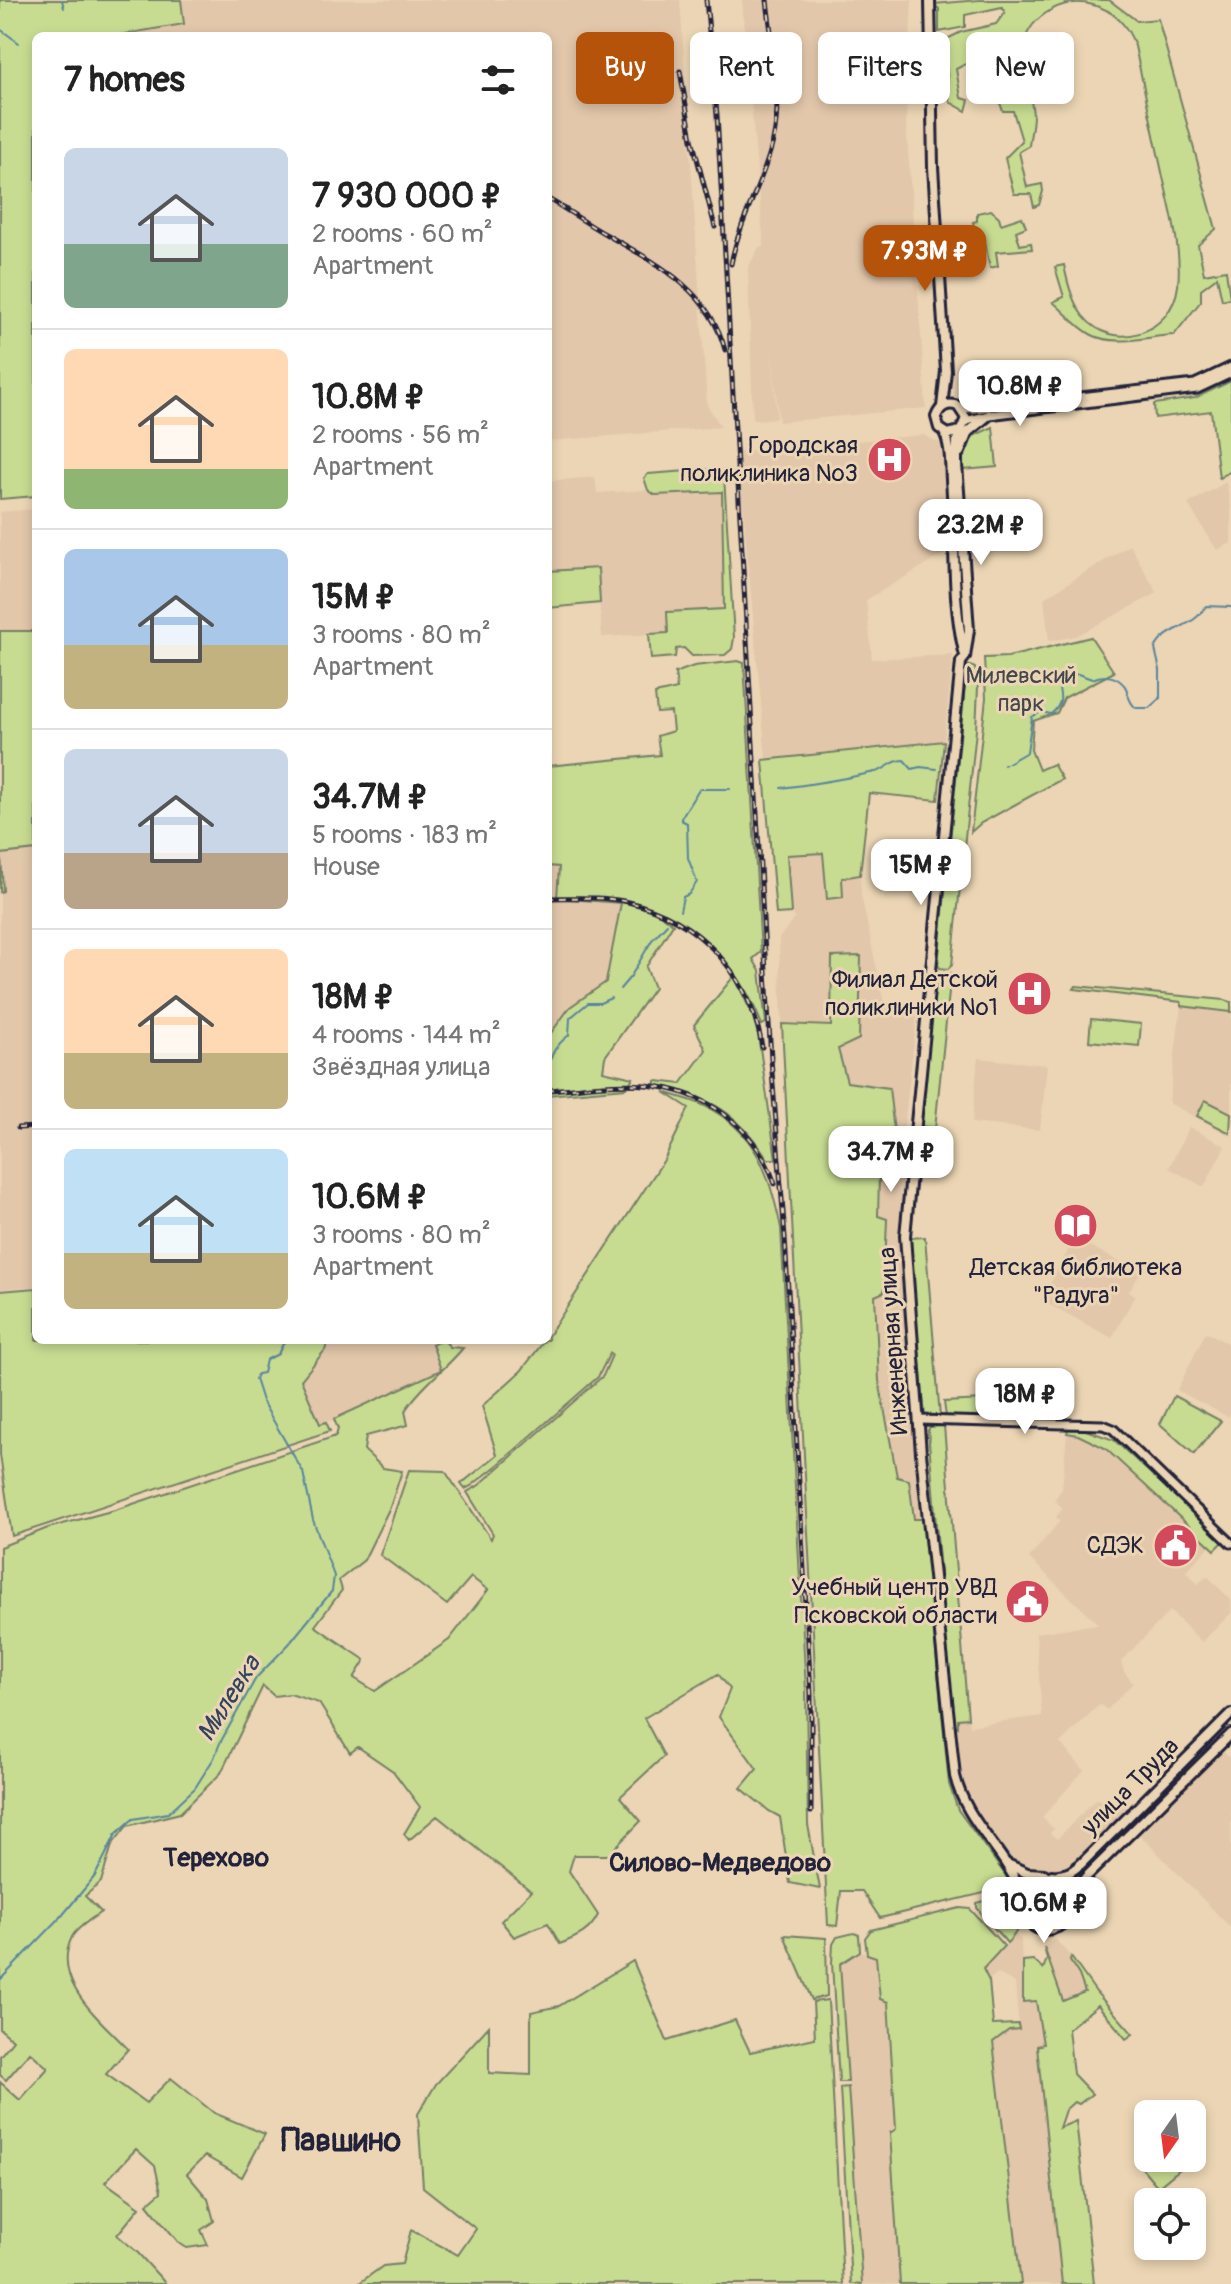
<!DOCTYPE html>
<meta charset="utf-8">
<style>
body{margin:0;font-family:Pangolin,sans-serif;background:#f2f2f2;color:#222;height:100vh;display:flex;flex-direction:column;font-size:30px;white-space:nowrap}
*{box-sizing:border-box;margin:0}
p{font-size:26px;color:#767676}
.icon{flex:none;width:44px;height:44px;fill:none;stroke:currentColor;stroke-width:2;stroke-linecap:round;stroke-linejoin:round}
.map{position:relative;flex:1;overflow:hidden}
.panel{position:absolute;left:32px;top:32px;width:520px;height:1312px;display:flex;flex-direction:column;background:#fff;border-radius:12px;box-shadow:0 4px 12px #0003}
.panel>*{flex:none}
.hud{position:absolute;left:576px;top:32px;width:534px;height:72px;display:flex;gap:16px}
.needle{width:52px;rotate:194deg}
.tools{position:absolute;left:1134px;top:2100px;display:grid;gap:16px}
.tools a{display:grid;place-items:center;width:72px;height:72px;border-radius:12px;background:#fff;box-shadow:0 4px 12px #0003;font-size:40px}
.price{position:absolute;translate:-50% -68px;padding:0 18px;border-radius:16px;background:#fff;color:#222;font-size:26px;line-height:52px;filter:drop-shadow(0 2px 4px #0008)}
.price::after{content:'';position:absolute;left:50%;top:48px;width:24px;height:18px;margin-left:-12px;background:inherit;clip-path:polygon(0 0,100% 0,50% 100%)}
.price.current{background:#b45309;color:#fff}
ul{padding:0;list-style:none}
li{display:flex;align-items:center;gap:24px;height:200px;padding:0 32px}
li+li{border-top:2px solid #e0e0e0}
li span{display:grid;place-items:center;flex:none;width:224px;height:160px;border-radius:12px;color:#555}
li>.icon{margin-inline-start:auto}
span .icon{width:96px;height:96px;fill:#fffc;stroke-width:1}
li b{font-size:34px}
h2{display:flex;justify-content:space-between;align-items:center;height:96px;padding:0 32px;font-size:34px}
.chip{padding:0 28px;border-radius:12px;background:#fff;box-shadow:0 4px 12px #0003;font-size:28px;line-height:72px}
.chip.current{background:#b45309;color:#fff}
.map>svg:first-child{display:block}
.built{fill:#e2c7aa}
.green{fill:#c8dc91;stroke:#757f66;stroke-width:2}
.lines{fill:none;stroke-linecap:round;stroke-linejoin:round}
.stream{stroke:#59849d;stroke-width:2}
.tertiary-casing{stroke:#22223b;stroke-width:13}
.secondary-casing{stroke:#22223b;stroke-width:14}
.tertiary{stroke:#ebd5b4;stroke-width:7}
.secondary{stroke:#ebd5b4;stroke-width:8}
.rail-casing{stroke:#22223b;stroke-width:5}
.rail{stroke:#ebd5b4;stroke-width:2;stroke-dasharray:6;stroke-linecap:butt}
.labels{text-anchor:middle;stroke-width:6;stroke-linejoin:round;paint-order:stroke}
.poi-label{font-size:24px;fill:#22223b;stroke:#ebd5b4;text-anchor:end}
.park-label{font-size:24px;fill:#43474c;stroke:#ebd5b4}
.street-label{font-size:24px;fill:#22223b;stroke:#ebd5b4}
.water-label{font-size:26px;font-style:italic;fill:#34435c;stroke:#ebd5b4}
.neighbourhood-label{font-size:26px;font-weight:bold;fill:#22223b;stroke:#ebd5b4}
.district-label{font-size:32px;font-weight:bold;fill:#22223b;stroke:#ebd5b4}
</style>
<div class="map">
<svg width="1231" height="2284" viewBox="0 0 1231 2284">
<rect width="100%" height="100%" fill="#ebd5b4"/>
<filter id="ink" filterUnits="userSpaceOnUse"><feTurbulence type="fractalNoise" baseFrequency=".0125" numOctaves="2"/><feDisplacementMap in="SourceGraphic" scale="16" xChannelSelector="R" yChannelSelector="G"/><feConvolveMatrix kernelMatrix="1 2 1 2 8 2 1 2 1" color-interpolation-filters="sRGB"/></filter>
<g filter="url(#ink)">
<g class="built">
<polygon points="181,0 680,0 707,405 721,427 548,441 548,36 113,36 183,24"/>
<polygon points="742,0 912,0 906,122 926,408 779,422 771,343 777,418 753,420 748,268 759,247 764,247"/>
<polygon points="923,435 942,444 949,551 866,600 872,659 953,655 944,741 766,758 738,452"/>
<polygon points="595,477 597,493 648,490 655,495 722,491 724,609 667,612 668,633 602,637 597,568 548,571 548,481"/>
<polygon points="1226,482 1231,510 1231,543 1217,550 1188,504"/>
<polygon points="36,509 36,631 0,631 0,512"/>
<polygon points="1130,545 1157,593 1076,636 1049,641 1044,598"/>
<polygon points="36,850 36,1286 0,1289 0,892 3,891 1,854"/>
<polygon points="823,852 842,878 860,875 861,895 884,1003 918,1008 904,1126 905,1176 898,1243 923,1519 914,1520 897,1478 879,1381 875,1296 884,1292 887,1219 878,1216 879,1177 899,1175 889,1089 847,1082 838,1049 861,957 832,957 831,1027 782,1024 779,938 795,918 791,913 787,855"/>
<polygon points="548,866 559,867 621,903 606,982 570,1007 548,1037"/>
<polygon points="1181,1006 1231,1012 1231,1136 1169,1103"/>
<polygon points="978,1058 1047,1065 1040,1130 972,1123"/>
<polygon points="1189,1127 1225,1146 1204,1187 1169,1168"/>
<polygon points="1075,1238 1140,1273 1129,1292 1135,1295 1112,1338 1041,1300"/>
<polygon points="1206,1332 1231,1345 1231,1413 1228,1417 1177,1390"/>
<polygon points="329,1340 442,1340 432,1345 442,1370 321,1425 300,1380 325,1351"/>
<polygon points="1067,1433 1078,1435 1105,1448 1210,1546 1186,1571 1198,1584 1207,1576 1231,1600 1231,1613 1202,1642 1170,1611 1121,1661 1124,1672 1133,1683 1107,1710 1100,1704 1060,1743 1084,1770 1042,1817 1054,1829 1050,1833 1057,1839 1096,1799 1132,1809 1088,1853 1065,1868 1038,1871 1016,1864 990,1834 965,1794 960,1780 953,1724 955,1726 958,1719 968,1718 970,1726 1042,1716 1036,1633 1098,1624 1029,1558 1060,1521 1056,1517 1063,1508 1054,1500 1062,1489"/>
<polygon points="1222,1751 1231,1759 1231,1928 1139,1834"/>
<polygon points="1015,1935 1021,1940 1023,2001 1036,2001 1043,2045 1037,2047 1062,2284 1021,2284 993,2042 1010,2030 1019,2028 1015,1983 997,1973 988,1981 983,1969"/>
<polygon points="1055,1939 1071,1957 1070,1961 1079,1975 1086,1993 1063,2001 1044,1947"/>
<polygon points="860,1951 876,1957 880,1999 888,2002 896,2129 890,2133 900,2284 862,2284 840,1964"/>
</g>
<g class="green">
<polygon points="0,0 181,0 184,24 113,36 36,36 36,496 0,499"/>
<path d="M 979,0 L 1109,0 L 1137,21 L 1158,19 L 1216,229 L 1198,245 L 1204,274 L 1226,270 L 1230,298 L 1222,300 L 1217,277 L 1201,289 L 1201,301 L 1174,335 C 1148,336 1115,347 1092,335 C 1077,327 1066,313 1053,302 L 1064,297 L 1055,267 L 1064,265 C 1067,281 1072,302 1083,316 C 1114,354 1172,333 1178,286 C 1182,250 1171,212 1163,177 C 1154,134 1144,90 1135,46 C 1128,26 1114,10 1093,5 C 1079,1 1064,3 1051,10 C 1004,37 1030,76 1033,115 C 1033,125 1030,136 1029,146 L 1019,152 L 1027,187 L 1042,184 L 1043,191 L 1039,205 L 1034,207 L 1031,194 L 1014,194 L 1005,158 L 1022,141 L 1013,111 L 1003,111 L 998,98 L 986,92 L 977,58 L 956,69 L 961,98 L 969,100 L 966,111 L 950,102 C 946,87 950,68 942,54 L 945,40 L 961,32 L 996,24 L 1005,12 L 1002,7 L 965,15 L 965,27 L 939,32 L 939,9 L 933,4 Z"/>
<polygon points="991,210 999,217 1001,224 1022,217 1026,227 1016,231 1020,245 1031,243 1032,249 996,252 998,266 990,268 983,233 975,234 973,222 977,221 977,213"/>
<polygon points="1231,381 1231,471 1219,478 1211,411 1155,418 1154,404 1195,398"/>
<polygon points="993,427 997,467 963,470 963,453 969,438"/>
<polygon points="714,469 724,476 734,638 732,649 725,655 692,656 684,648 676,649 675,657 651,659 649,634 668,633 667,612 724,609 722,492 655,495 648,490 644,478 648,474"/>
<polygon points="598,568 600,603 548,608 548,571"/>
<polygon points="0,631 36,631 36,850 1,854 3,891 0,892"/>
<polygon points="1091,637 1114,672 1064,698 1057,713 1033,721 1031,750 1039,770 1053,764 1062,779 981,823 971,832 986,698 984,658 1008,657"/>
<path d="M 738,661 L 744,663 L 761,952 L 753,959 L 760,971 L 766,1023 L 762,1025 C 743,976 714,936 662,916 L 673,924 L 646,967 L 654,988 L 605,1057 L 603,1071 L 633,1078 L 626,1088 L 548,1095 L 548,1037 L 570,1007 L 606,982 L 621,903 L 557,898 L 559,867 L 548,866 L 548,766 L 660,755 L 657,736 L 673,731 L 671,712 L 657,713 L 655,694 L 677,689 L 675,673 L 694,666 Z"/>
<polygon points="967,665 975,668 978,687 976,730 952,965 948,969 940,968 938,965"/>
<polygon points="944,741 938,800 869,793 860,875 842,878 843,897 827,899 823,853 787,855 791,913 776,914 763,760"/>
<polygon points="861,956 859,1039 838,1049 847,1082 889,1088 899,1176 879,1177 878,1216 887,1219 884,1292 875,1296 879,1381 897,1477 909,1480 914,1519 923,1519 949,1784 958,1810 1009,1880 1005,1888 880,1918 862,1891 841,1891 837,1926 828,1925 782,1024 831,1026 832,957"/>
<polygon points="935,971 951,973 935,1128 920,1126"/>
<path d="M 734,976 L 752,1014 L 758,1034 L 776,1159 L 768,1159 C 736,1111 712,1098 656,1085 L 656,1081 L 681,1084 L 706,1050 L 694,1025 Z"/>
<polygon points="1076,986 1225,1000 1231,1002 1231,1012 1181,1006 1181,1002 1074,989"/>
<polygon points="1091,1019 1141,1024 1139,1046 1089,1041"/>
<path d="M 664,1092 C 678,1097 693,1100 705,1106 C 757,1131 770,1176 781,1228 L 806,1690 L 808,1825 L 820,1889 L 790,1883 L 780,1817 L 769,1811 L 741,1788 L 757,1769 L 719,1717 L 730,1689 L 718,1674 L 644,1718 L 664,1756 L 620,1797 L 641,1821 L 608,1855 L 574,1855 L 569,1871 L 598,1915 C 590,1932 577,1937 560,1944 L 548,1923 L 514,1937 L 501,1921 L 531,1891 L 437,1816 L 409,1840 L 404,1834 L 420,1807 L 393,1771 L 358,1747 L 350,1753 L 319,1703 L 290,1694 L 274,1696 L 263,1686 L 221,1773 L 180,1813 L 127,1826 L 112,1845 L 101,1882 L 85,1896 L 101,1912 C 92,1919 77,1927 72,1937 C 50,1982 101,2020 128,2049 L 106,2074 L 146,2103 L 171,2078 L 214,2113 L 265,2134 L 242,2177 L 205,2156 L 187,2174 L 208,2199 L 214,2221 L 201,2230 L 208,2245 L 187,2248 L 179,2243 L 147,2204 L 161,2192 L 155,2166 L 136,2149 L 105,2182 L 140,2207 L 117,2235 L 138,2253 L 166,2284 L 0,2284 L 0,2082 L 20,2100 L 48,2068 L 30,2052 L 6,2080 L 0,2075 L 0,2056 L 13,2040 L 0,2029 L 0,1547 L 48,1528 L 115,1510 L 336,1436 L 338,1429 L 334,1419 L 441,1370 L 432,1344 L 444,1340 L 450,1347 L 463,1348 C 445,1370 420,1387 405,1411 L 408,1425 L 366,1436 L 364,1450 L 383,1468 L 402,1471 L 390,1507 L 364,1560 L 339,1580 L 342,1590 L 315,1626 L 365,1660 L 354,1678 L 375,1691 L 449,1640 L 488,1590 L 471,1577 L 447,1605 L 380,1555 L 409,1470 L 445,1471 L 491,1539 L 493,1534 L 467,1492 L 478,1486 L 603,1376 L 612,1355 L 610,1353 L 598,1377 L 499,1464 L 471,1486 L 465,1489 L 461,1484 L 497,1455 L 482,1406 L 521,1371 L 545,1340 L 548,1340 L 548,1336 L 664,1160 L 689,1108 Z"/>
<polygon points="1205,1100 1231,1113 1230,1133 1197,1116"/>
<polygon points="925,1237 940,1417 925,1417 909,1238"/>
<polygon points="36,1288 36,1340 329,1340 325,1350 301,1380 320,1424 326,1422 330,1431 12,1536 0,1455 0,1291"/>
<polygon points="1174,1396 1221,1421 1194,1454 1160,1424"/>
<polygon points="1005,1399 1006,1418 946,1417 944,1402"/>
<polygon points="944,1426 968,1718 958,1719 958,1727 953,1724 928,1430 930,1427"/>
<polygon points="1080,1428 1114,1440 1224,1541 1215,1550 1105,1448 1078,1435 1067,1433 1068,1429"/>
<circle cx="1049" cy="1902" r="21"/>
<path d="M 1000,1897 L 1013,1900 C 1018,1922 1024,1926 1007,1943 L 977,1908 L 977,1903 Z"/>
<polygon points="960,1908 970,1909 1004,1946 983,1969 989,1981 993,2025 1018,2024 1019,2029 1009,2030 993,2042 1021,2284 900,2284 890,2133 896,2129 888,2002 880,1999 876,1957 867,1954 865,1938 871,1930"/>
<polygon points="854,1933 859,1935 860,1951 840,1964 848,2082 839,2082 832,1963 833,1944 837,1937"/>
<polygon points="784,1935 826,1938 827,1996 812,2000"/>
<polygon points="1044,1947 1063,2001 1085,1992 1079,1975 1070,1961 1071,1957 1096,1992 1133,2034 1126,2039 1098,2005 1068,2029 1073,2074 1092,2094 1079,2104 1074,2102 1065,2110 1059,2128 1076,2121 1094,2284 1062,2284 1037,2046 1043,2044 1036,2001 1023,2002 1023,1961 1033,1960 1043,1969 1047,1959"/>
<polygon points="633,1961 667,2041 735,2020 750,2052 815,2038 813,2002 828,2000 843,2284 358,2284 383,2266 402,2264 411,2230 458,2255 476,2229 423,2187 418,2114 436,2084 489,2026 489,2073 531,2075 531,2012 559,2006"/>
<polygon points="848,2087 862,2284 851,2284 840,2088"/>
<polygon points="1153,2158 1173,2158 1181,2168 1158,2187 1142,2168"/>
</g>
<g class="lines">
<g class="stream">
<polyline points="62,0 64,8"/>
<polyline points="0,29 19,43"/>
<path d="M 1004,765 L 1027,752 L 1032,717 L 1041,712 L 1051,714 C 1063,704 1061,697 1058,684 L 1063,676 L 1078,674 L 1092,679 C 1103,674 1116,675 1124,685 C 1130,692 1126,700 1136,708 L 1149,708 L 1160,698 L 1160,670 L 1155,649 C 1165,627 1193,629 1206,606 L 1231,607"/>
<path d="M 781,788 C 813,784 844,779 875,772 C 887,770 891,760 904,760 L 912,769 L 920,767 L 937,769"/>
<polyline points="680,911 683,897 689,894 697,882 688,858 687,823 681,820 681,818 699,789 730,789"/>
<polyline points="620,989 631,976 652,940 667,924"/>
<path d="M 548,1073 C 550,1055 554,1047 569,1035 L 570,1018 L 588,1003 L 600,1003 L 611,998"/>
<polyline points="0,1980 61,1917 95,1876 116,1834 133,1819 168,1813 195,1788 214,1758 220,1743 256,1678 289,1644 332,1591 334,1576 313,1520 303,1472 262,1401 255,1379 257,1374 263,1373 266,1360 278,1354 285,1340"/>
</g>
<defs>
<g id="tertiary">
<polyline points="961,408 973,409 1195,384 1231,367"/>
<polyline points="966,421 989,415 1197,389 1231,373"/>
<polyline points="919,1420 1103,1425 1113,1429 1231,1543"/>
</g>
<g id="secondary">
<polyline points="930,0 933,167 946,371 942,407"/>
<path d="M 960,431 L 948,434 L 939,428 L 936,417 C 940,406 948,402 958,406 L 966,418 L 957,440 L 957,464 L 969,630 L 965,657 L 961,662 L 905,1236 L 921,1453 L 955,1776 C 967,1826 1008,1851 1022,1897"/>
<path d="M 944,432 C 951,446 950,465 951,480 C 956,538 951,596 964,652"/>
<polyline points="960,452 968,432 989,415"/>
<polyline points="1007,1864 1027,1873 1044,1874"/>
<path d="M 1052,1875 C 1112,1891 1045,1962 1024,1913 C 1022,1907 1021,1900 1023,1894 C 1030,1869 1054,1880 1070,1872 C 1074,1870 1077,1867 1081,1864 L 1231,1714"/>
<polyline points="1074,1893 1086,1877 1231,1734"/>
</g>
</defs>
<use href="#tertiary" class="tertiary-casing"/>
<use href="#secondary" class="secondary-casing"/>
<use href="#tertiary" class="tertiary"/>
<use href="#secondary" class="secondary"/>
<defs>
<g id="rail">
<polyline points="706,0 717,115 771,1059 785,1237 811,1694 811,1812"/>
<polyline points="680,71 692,139 715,227"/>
<path d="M 548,199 C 568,210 587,224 607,235 C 656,263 710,290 725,350"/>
<path d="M 731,264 C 739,221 763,183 773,141 C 783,96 772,46 767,0"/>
<path d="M 548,898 C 574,898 602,896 628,902 C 699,918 751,976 762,1047"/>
<path d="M 548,1090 C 580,1088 614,1082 646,1085 C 706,1091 756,1127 775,1184"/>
<polyline points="18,1128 36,1127"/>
</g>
</defs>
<use href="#rail" class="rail-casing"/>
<use href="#rail" class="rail"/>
</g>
</g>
<defs>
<symbol id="hospital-disc" viewBox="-11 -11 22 22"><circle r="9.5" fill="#d1495b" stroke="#ebd5b4"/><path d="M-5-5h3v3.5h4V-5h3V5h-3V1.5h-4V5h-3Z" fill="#fff"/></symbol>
<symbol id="library-disc" viewBox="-11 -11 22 22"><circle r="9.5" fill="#d1495b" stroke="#ebd5b4"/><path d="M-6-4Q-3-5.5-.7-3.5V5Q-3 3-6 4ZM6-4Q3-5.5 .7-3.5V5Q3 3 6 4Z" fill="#fff"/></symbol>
<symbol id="civic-disc" viewBox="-11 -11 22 22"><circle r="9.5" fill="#d1495b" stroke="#ebd5b4"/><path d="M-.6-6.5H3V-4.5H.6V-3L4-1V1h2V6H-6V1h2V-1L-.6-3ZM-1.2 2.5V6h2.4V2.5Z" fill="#fff"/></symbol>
</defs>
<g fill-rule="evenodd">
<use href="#hospital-disc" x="864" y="434" width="51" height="51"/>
<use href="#hospital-disc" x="1004" y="968" width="51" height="51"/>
<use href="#library-disc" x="1050" y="1200" width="51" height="51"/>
<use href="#civic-disc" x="1150" y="1520" width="51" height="51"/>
<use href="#civic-disc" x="1002" y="1576" width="51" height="51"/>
</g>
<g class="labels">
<g class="poi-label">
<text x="858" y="453">Городская<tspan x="858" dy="28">поликлиника №3</tspan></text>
<text x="998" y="987">Филиал Детской<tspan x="998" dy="28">поликлиники №1</tspan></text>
<text x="1076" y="1275" text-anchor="middle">Детская библиотека<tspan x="1076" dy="28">"Радуга"</tspan></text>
<text x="1144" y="1553">СДЭК</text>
<text x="997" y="1595">Учебный центр УВД<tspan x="997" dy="28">Псковской области</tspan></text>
</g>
<g class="park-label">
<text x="1021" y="683">Милевский<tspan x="1021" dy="28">парк</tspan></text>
</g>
<g class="street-label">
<text transform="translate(893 1341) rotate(-94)" y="8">Инженерная улица</text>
<text transform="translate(1130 1786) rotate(-45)" y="8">улица Труда</text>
</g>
<g class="water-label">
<text transform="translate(228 1698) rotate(-58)" y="9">Милевка</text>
</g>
<g class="neighbourhood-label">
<text x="216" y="1866">Терехово</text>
<text x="720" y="1871">Силово-Медведово</text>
</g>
<g class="district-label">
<text x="341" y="2151">Павшино</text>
</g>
</g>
</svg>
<div class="tools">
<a><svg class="needle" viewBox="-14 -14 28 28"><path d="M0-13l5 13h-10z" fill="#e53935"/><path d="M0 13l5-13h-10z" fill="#767676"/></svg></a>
<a><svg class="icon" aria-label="locate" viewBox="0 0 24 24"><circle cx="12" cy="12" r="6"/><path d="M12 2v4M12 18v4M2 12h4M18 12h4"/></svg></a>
</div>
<b class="price current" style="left:925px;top:293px">7.93M ₽</b>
<b class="price" style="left:1020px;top:428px">10.8M ₽</b>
<b class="price" style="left:981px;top:567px">23.2M ₽</b>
<b class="price" style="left:921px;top:907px">15M ₽</b>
<b class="price" style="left:891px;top:1194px">34.7M ₽</b>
<b class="price" style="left:1025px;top:1436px">18M ₽</b>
<b class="price" style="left:1044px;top:1945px">10.6M ₽</b>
<div class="hud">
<a class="chip current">Buy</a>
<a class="chip">Rent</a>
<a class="chip">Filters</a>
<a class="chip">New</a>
</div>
<section class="panel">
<h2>7 homes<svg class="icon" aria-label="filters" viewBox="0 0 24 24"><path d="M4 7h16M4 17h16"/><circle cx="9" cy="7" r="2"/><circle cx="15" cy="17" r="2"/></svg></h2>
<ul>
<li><span style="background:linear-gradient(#c9d6e8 60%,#7fa58c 0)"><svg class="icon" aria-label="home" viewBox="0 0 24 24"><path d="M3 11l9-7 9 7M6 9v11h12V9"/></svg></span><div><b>7 930 000 ₽</b><p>2 rooms · 60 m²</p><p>Apartment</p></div></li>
<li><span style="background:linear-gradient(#ffd9b3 75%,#8fb573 0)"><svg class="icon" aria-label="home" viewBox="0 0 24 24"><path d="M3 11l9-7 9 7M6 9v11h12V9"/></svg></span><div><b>10.8M ₽</b><p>2 rooms · 56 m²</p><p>Apartment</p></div></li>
<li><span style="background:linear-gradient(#a9c7e8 60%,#c2b280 0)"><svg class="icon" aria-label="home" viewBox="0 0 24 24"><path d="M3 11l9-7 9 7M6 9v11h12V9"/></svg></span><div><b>15M ₽</b><p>3 rooms · 80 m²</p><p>Apartment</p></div></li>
<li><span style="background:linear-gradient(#c9d6e8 65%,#b9a48a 0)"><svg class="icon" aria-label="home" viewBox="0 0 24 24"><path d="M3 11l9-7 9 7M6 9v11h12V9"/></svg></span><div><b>34.7M ₽</b><p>5 rooms · 183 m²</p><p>House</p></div></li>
<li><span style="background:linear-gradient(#ffd9b3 65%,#c2b280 0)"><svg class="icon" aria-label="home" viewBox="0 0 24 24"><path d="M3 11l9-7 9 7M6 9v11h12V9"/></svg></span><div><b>18M ₽</b><p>4 rooms · 144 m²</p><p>Звёздная улица</p></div></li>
<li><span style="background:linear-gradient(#bfe0f5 65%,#c2b280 0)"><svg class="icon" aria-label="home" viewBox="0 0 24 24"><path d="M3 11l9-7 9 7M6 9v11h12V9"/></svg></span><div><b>10.6M ₽</b><p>3 rooms · 80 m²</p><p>Apartment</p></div></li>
</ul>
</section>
</div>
